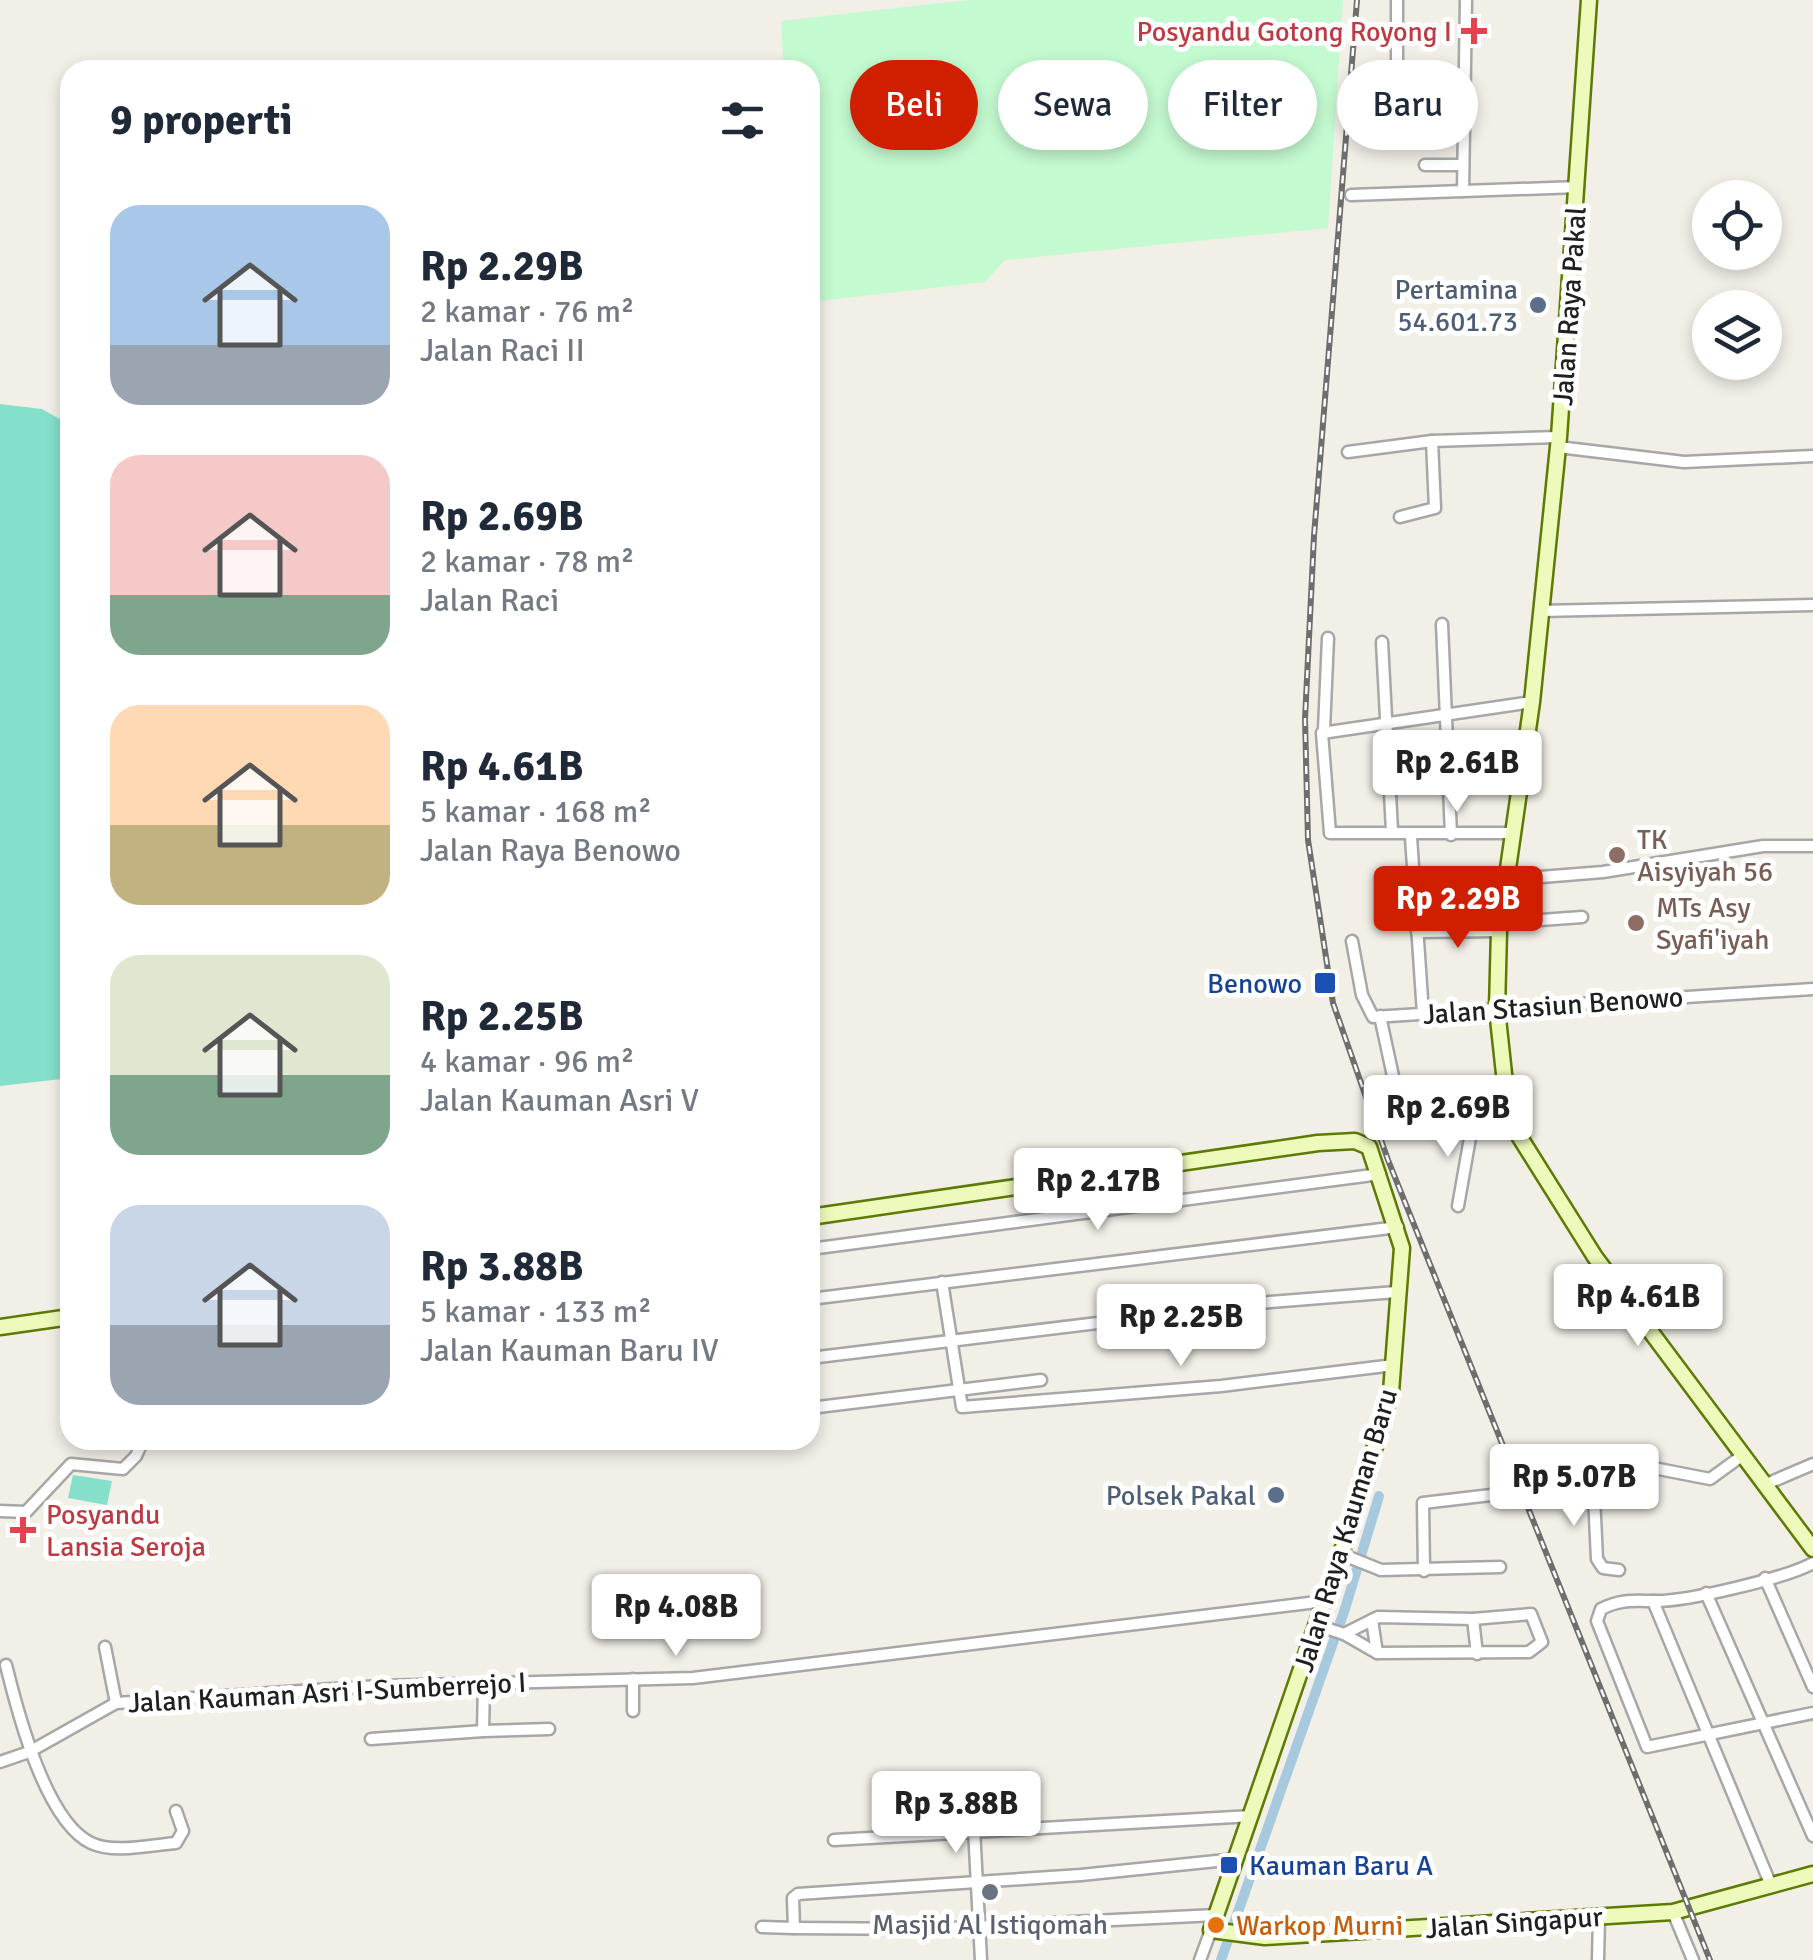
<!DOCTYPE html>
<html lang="id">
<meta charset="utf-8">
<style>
body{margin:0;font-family:Signika,sans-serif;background:#f2f2f3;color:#1f2937;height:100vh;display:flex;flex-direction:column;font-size:38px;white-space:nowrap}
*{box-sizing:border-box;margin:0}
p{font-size:32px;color:#747a83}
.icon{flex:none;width:55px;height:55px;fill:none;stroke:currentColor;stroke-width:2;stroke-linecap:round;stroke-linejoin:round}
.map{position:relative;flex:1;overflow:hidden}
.side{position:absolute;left:60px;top:60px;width:760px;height:1390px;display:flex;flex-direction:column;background:#fff;border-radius:30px;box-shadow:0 5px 15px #0003}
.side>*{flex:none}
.hud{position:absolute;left:850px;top:60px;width:812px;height:90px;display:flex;gap:20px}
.buttons{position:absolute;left:1692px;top:180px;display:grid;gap:20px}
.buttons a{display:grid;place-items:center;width:90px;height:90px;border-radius:50%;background:#fff;box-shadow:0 5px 15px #0003;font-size:50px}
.price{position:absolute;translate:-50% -85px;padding:0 22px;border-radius:10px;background:#fff;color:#222;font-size:32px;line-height:65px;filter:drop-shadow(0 2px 5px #0008)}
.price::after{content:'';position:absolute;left:50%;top:60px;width:30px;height:22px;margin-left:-15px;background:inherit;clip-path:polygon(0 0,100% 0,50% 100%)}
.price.active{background:#d01f00;color:#fff}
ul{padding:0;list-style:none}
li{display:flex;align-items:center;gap:30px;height:250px;padding:0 50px}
li span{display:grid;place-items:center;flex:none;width:280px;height:200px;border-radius:30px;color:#555}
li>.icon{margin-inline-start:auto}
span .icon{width:120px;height:120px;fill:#fffc;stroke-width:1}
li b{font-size:42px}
h2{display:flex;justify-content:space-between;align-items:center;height:120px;padding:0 50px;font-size:42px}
.chip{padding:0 35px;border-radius:45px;background:#fff;box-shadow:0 5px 15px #0003;font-size:35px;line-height:90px}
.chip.active{background:#d01f00;color:#fff}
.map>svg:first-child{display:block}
.park{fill:#c4fad0}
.pitch{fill:#84e0ca}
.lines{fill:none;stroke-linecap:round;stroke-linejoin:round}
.canal{stroke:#a7c9de;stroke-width:10}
.street-casing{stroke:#a7a7a7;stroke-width:15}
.secondary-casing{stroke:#5c7a04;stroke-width:19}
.street{stroke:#fff;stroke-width:10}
.secondary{stroke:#edfabb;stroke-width:14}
.rail-casing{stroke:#6e6e6e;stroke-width:6}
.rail{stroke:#fff;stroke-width:2.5;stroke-dasharray:8;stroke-linecap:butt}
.health-dot{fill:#e0444e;stroke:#fff;stroke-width:4}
.service-dot{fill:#5c6f8a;stroke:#fff;stroke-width:4}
.education-dot{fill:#8d6e63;stroke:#fff;stroke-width:4}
.transit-dot{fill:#1a4fb4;stroke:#fff;stroke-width:4}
.worship-dot{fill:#6b7280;stroke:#fff;stroke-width:4}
.food-dot{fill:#e8710a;stroke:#fff;stroke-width:4}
.labels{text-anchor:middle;stroke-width:10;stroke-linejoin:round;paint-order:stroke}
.health-label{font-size:28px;fill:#be3a42;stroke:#fff;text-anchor:end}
.service-label{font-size:28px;fill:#4e5e75;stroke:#fff;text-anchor:end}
.street-label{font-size:28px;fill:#202020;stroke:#fff}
.education-label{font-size:28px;fill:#785e54;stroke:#fff;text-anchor:start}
.transit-label{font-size:28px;fill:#164399;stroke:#fff;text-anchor:end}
.worship-label{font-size:28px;fill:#5b616d;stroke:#fff}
.food-label{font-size:28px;fill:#c56008;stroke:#fff;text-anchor:start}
</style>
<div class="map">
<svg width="1813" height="1960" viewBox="0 0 1813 1960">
<rect width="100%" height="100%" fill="#f1efe6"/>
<polygon class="park" points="968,0 1343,0 1328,228 1005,260 985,282 810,302 810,70 784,70 781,21"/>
<g class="pitch">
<polygon points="0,404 42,409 70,425 70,1078 0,1086"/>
<polygon points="73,1475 112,1481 107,1505 68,1498"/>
</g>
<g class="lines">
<polyline class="canal" points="1221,1960 1345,1609 1379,1496"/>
<defs>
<g id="street">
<polyline points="1397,105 1397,0"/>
<polyline points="1425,165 1462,165"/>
<polyline points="1463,191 1466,0"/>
<polyline points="1351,195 1578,187"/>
<polyline points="1558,447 1684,462 1813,456"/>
<polyline points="1348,452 1432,441"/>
<polyline points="1400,517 1435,508 1432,441 1559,437"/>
<polyline points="1540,611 1813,605"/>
<polyline points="1442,624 1451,835"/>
<polyline points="1382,642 1392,831"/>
<polyline points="1324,729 1328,638"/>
<polyline points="1510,833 1330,833 1322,733 1532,702"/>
<polyline points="1411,837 1423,1014"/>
<polyline points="1504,880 1603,872 1763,846 1813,846"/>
<polyline points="1499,923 1582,917"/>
<polyline points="1417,932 1499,931"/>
<polyline points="1352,941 1362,995 1373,1017 1813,989"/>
<polyline points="1380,1016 1404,1127 1509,1120"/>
<polyline points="1458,1206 1473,1121"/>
<polyline points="810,1249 1380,1174"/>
<polyline points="942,1282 962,1407 1221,1386 1394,1365"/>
<polyline points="1585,1297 1619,1288"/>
<polyline points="810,1299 1398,1227"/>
<polyline points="810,1358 1270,1302 1396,1292"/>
<polyline points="810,1408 1041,1380"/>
<polyline points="1764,1485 1813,1464"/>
<polyline points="0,1511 26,1512 71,1464 123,1469 136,1456 143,1440"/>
<polyline points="1341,1554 1381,1570 1500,1567"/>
<path d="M 1813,1563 C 1786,1578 1685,1602 1654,1601 C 1633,1601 1621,1599 1601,1609 L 1597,1621 L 1647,1747 L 1813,1713"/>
<polyline points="1619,1570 1603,1568 1597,1559 1593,1475 1628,1463 1710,1479 1743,1455"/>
<polyline points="1424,1571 1423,1503 1491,1495"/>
<polyline points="1765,1578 1813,1687"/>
<polyline points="1706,1593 1813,1836"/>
<polyline points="1653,1601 1770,1883"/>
<polygon points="1531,1614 1542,1642 1529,1652 1377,1653 1344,1634 1378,1617 1473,1619"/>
<polyline points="1473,1619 1477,1654"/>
<polyline points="1372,1620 1377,1653"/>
<polyline points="1316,1625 1344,1634"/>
<polyline points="105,1647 116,1703"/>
<path d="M 6,1665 C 17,1710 45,1821 91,1843 C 114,1854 151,1845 176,1843 L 183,1831 L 176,1811"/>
<polyline points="633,1679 633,1711"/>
<polyline points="483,1731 549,1729"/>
<polyline points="371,1739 483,1731 484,1684"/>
<polyline points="0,1762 29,1752 116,1703 380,1686 693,1678 1325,1601"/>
<polyline points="974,1829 981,1960"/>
<polyline points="834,1840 1252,1816"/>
<polyline points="1673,1912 1693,1960"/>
<polyline points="762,1927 794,1928 793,1898 798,1894 1081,1875 1236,1859"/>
<polyline points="794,1928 932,1929 1216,1915"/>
<polyline points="1200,1960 1211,1930"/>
<polyline points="1598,1960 1599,1917"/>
</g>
<g id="secondary">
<polyline points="1589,0 1559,437 1532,702 1499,931 1497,1009 1509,1120 1595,1257 1813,1549"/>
<polyline points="810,1217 1318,1143 1355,1141 1369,1147 1402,1248 1391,1392 1357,1507 1211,1930 1265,1937 1673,1912 1813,1874"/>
<polyline points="0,1327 70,1317"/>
</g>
</defs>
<use href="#street" class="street-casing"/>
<use href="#secondary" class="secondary-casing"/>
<use href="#street" class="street"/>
<use href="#secondary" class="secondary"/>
<defs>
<polyline id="rail" points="1357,0 1314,536 1305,719 1308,840 1333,1003 1388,1160 1710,1960"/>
</defs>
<use href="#rail" class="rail-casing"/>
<use href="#rail" class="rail"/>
</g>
<g class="health-dot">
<path d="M1469 16h10v10h10v10h-10v10h-10v-10h-10v-10h10z"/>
<path d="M18 1515h10v10h10v10h-10v10h-10v-10h-10v-10h10z"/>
</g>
<g class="service-dot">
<circle cx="1538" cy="305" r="10"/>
<circle cx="1276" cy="1495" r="10"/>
</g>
<g class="education-dot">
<circle cx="1617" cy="855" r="10"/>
<circle cx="1636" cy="923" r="10"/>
</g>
<g class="transit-dot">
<rect x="1313" y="971" width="24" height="24" rx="5"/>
<rect x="1219" y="1855" width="20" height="20" rx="5"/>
</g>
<circle class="worship-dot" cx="990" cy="1892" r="10"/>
<circle class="food-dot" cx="1216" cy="1925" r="10"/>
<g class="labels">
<g class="health-label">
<text x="1452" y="41">Posyandu Gotong Royong I</text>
<text x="46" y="1524" text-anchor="start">Posyandu<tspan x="46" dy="32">Lansia Seroja</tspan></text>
</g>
<g class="service-label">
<text x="1518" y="299">Pertamina<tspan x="1518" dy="32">54.601.73</tspan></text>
<text x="1256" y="1505">Polsek Pakal</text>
</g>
<g class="street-label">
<text transform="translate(1569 306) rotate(-86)" y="10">Jalan Raya Pakal</text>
<text transform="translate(1553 1005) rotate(-4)" y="10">Jalan Stasiun Benowo</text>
<text transform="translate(1345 1530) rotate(-73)" y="10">Jalan Raya Kauman Baru</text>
<text transform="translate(327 1692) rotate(-3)" y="10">Jalan Kauman Asri I-Sumberrejo I</text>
<text transform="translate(1514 1922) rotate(-4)" y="10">Jalan Singapur</text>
</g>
<g class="education-label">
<text x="1637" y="849">TK<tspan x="1637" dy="32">Aisyiyah 56</tspan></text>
<text x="1656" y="917">MTs Asy<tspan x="1656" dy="32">Syafi'iyah</tspan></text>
</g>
<g class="transit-label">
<text x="1302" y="993">Benowo</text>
<text x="1249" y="1875" text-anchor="start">Kauman Baru A</text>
</g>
<g class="worship-label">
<text x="990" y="1934">Masjid Al Istiqomah</text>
</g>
<g class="food-label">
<text x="1236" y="1935">Warkop Murni</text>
</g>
</g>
</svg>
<div class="buttons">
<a><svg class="icon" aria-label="locate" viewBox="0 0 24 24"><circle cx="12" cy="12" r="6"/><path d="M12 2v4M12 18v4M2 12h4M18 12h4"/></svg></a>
<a><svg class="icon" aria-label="layers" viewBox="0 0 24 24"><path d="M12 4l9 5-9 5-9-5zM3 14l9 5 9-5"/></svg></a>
</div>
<b class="price" style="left:1457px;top:815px">Rp 2.61B</b>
<b class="price active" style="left:1458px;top:951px">Rp 2.29B</b>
<b class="price" style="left:1448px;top:1160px">Rp 2.69B</b>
<b class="price" style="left:1098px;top:1233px">Rp 2.17B</b>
<b class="price" style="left:1638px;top:1349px">Rp 4.61B</b>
<b class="price" style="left:1181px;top:1369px">Rp 2.25B</b>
<b class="price" style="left:1574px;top:1529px">Rp 5.07B</b>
<b class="price" style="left:676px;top:1659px">Rp 4.08B</b>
<b class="price" style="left:956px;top:1856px">Rp 3.88B</b>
<div class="hud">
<a class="chip active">Beli</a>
<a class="chip">Sewa</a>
<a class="chip">Filter</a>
<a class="chip">Baru</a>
</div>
<section class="side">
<h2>9 properti<svg class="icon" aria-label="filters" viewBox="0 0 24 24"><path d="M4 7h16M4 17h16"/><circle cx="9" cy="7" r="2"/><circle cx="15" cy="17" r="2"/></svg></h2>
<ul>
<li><span style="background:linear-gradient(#a9c7e8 70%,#9aa5b1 0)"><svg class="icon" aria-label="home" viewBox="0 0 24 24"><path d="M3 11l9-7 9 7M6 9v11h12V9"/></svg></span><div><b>Rp 2.29B</b><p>2 kamar · 76 m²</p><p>Jalan Raci II</p></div></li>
<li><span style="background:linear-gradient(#f6c9c9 70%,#7fa58c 0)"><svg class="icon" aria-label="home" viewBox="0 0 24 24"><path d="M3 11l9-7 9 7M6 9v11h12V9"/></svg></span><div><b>Rp 2.69B</b><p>2 kamar · 78 m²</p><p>Jalan Raci</p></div></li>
<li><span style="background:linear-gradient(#ffd9b3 60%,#c2b280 0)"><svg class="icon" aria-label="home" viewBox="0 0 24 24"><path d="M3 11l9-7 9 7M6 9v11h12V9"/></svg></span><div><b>Rp 4.61B</b><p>5 kamar · 168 m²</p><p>Jalan Raya Benowo</p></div></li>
<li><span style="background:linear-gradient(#dfe7d0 60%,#7fa58c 0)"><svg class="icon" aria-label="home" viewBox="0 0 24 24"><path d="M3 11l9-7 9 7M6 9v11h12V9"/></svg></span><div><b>Rp 2.25B</b><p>4 kamar · 96 m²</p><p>Jalan Kauman Asri V</p></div></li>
<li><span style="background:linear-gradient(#c9d6e8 60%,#9aa5b1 0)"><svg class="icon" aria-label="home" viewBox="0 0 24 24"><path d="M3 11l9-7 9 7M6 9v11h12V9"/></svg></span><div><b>Rp 3.88B</b><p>5 kamar · 133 m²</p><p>Jalan Kauman Baru IV</p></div></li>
</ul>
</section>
</div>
